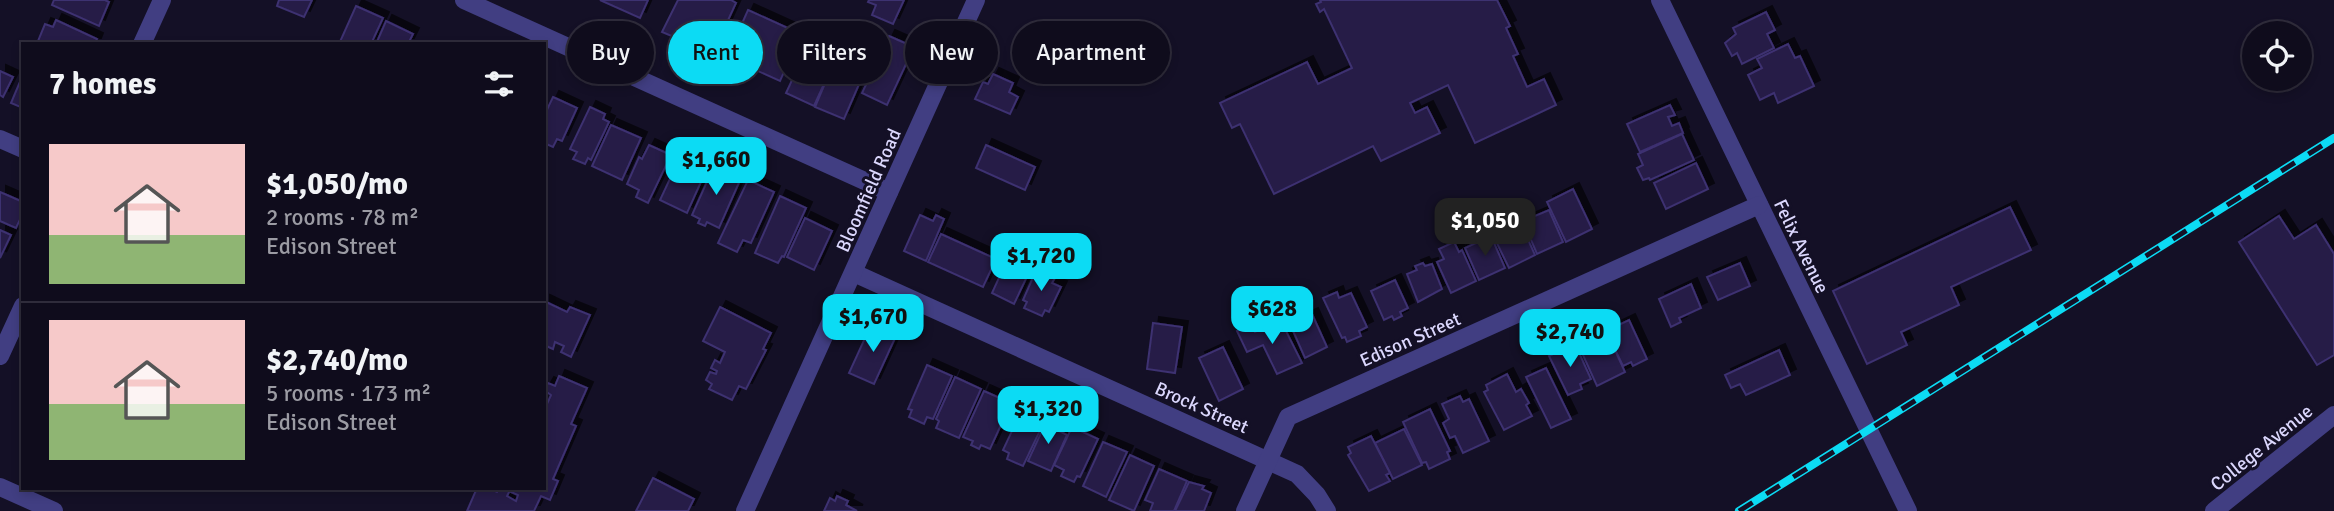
<!DOCTYPE html>
<meta charset="utf-8">
<style>
body{margin:0;font-family:Signika,sans-serif;background:#181525;color:#f1f3f6;height:100vh;display:flex;flex-direction:column;font-size:26px;white-space:nowrap}
*{box-sizing:border-box;margin:0}
p{font-size:23px;color:#9b9ba3}
.icon{flex:none;width:38px;height:38px;fill:none;stroke:currentColor;stroke-width:2;stroke-linecap:round;stroke-linejoin:round}
.map{position:relative;flex:1;overflow:hidden}
.sheet{position:absolute;left:21px;top:42px;width:525px;height:448px;display:flex;flex-direction:column;background:#0f0c1c;border-radius:0px;box-shadow:0 4px 10px #0003,0 0 0 2px #2f2c3b}
.sheet>*{flex:none}
.banner{position:absolute;left:567px;top:21px;width:665px;height:63px;display:flex;gap:14px}
.fabs{position:absolute;left:2242px;top:21px;display:grid;gap:14px}
.fabs a{display:grid;place-items:center;width:70px;height:70px;border-radius:50%;background:#0f0c1c;box-shadow:0 4px 10px #0003,0 0 0 2px #2f2c3b;font-size:35px}
.price{position:absolute;translate:-50% -60px;padding:0 16px;border-radius:14px;background:#0cdbf4;color:#111;font-size:23px;line-height:46px;filter:drop-shadow(0 2px 4px #0008)}
.price::after{content:'';position:absolute;left:50%;top:42px;width:21px;height:16px;margin-left:-10px;background:inherit;clip-path:polygon(0 0,100% 0,50% 100%)}
.price.on{background:#222;color:#fff}
ul{padding:0;list-style:none}
li{display:flex;align-items:center;gap:21px;height:175px;padding:0 28px}
li+li{border-top:2px solid #2f2c3b}
li span{display:grid;place-items:center;flex:none;width:196px;height:140px;border-radius:0px;color:#555}
li>.icon{margin-inline-start:auto}
span .icon{width:84px;height:84px;fill:#fffc;stroke-width:1}
li b{font-size:30px}
h2{display:flex;justify-content:space-between;align-items:center;height:84px;padding:0 28px;font-size:30px}
.pill{padding:0 24px;border-radius:32px;background:#0f0c1c;box-shadow:0 4px 10px #0003,0 0 0 2px #2f2c3b;font-size:24px;line-height:63px}
.pill.on{background:#0cdbf4;color:#111}
.map>svg:first-child{display:block}
.building{fill:#261d46;stroke:#3d3071;stroke-width:2;filter:url(#shadow)}
.lines{fill:none;stroke-linecap:round;stroke-linejoin:round}
.minor{stroke:#413e82;stroke-width:18}
.tertiary{stroke:#413e82;stroke-width:18}
.rail-casing{stroke:#0cdbf4;stroke-width:8}
.rail{stroke:#141026;stroke-width:5;stroke-dasharray:16;stroke-linecap:butt}
.labels{text-anchor:middle;stroke-width:6;stroke-linejoin:round;paint-order:stroke}
.street-label{font-size:19px;fill:#dbd7fd;stroke:#141026}
</style>
<div class="map">
<svg width="2334" height="511" viewBox="0 0 2334 511">
<defs>
<filter id="shadow"><feDropShadow dx="6" dy="-6" stdDeviation="0" flood-color="#0009"/></filter>
</defs>
<rect width="100%" height="100%" fill="#141026"/>
<g class="building">
<polygon points="54,0 105,0 109,2 99,26 52,5"/>
<polygon points="279,0 312,0 304,17 277,6"/>
<polygon points="600,0 648,0 640,18"/>
<polygon points="678,0 731,0 736,3 724,29 716,25 705,50 662,32"/>
<polygon points="869,0 904,0 893,24 872,15 876,5 868,2"/>
<polygon points="1320,0 1497,0 1510,26 1506,28 1518,54 1513,56 1527,87 1544,79 1556,105 1475,143 1448,85 1410,103 1415,113 1427,107 1440,133 1381,161 1373,146 1274,194 1240,124 1232,128 1220,103 1307,62 1318,84 1352,68 1324,9 1320,12 1316,4 1321,2"/>
<polygon points="356,6 383,18 371,44 339,44"/>
<polygon points="748,10 801,34 780,81 727,57"/>
<polygon points="1766,12 1775,30 1767,34 1774,48 1742,64 1737,53 1732,56 1725,43 1736,34 1733,28"/>
<polygon points="56,20 97,39 95,44 43,44 38,41 45,24 53,27"/>
<polygon points="386,21 413,34 408,44 376,44"/>
<polygon points="889,36 914,47 887,105 862,93"/>
<polygon points="1788,44 1795,58 1800,56 1814,86 1778,103 1774,93 1760,100 1748,75 1762,68 1757,59"/>
<polygon points="808,46 820,51 818,57 833,64 814,106 786,93"/>
<polygon points="834,62 863,75 844,119 815,107"/>
<polygon points="0,71 13,77 3,97 0,95"/>
<polygon points="993,74 1013,83 1009,92 1018,97 1010,114 975,99 983,82 988,84"/>
<polygon points="22,77 23,77 23,108 11,103"/>
<polygon points="553,97 577,108 562,141 557,139 553,147 544,143 544,116"/>
<polygon points="1670,105 1675,115 1668,117 1672,126 1679,123 1683,133 1640,152 1627,124"/>
<polygon points="590,107 605,114 603,119 609,122 591,160 588,158 585,164 573,159 577,152 570,149"/>
<polygon points="611,125 641,138 622,180 592,166"/>
<polygon points="1682,134 1694,160 1650,180 1649,178 1643,180 1637,168 1643,165 1638,154"/>
<polygon points="649,145 671,155 648,203 636,197 639,190 627,184 639,157 642,159"/>
<polygon points="986,145 1035,167 1025,190 976,168"/>
<polygon points="683,151 709,164 687,213 660,200"/>
<polygon points="1696,163 1708,189 1666,209 1654,183"/>
<polygon points="714,166 741,178 719,228 707,222 705,226 698,223 700,219 692,215"/>
<polygon points="748,180 774,192 751,243 743,240 737,252 718,243"/>
<polygon points="1573,189 1592,229 1566,242 1547,202"/>
<polygon points="0,192 23,202 23,213 16,228 0,221"/>
<polygon points="780,196 806,208 784,257 782,256 778,263 755,253"/>
<polygon points="2010,207 2031,250 1951,287 1959,305 1901,332 1907,345 1867,364 1833,291"/>
<polygon points="1549,210 1563,242 1537,254 1523,221"/>
<polygon points="920,215 933,221 936,215 944,219 926,261 904,251"/>
<polygon points="2279,216 2294,239 2316,225 2334,254 2334,355 2317,365 2239,242"/>
<polygon points="805,218 832,231 814,270 787,257"/>
<polygon points="1520,222 1535,255 1509,268 1493,235"/>
<polygon points="0,230 11,235 0,258"/>
<polygon points="941,234 996,259 983,287 928,262"/>
<polygon points="1491,236 1505,268 1479,280 1465,248"/>
<polygon points="1454,242 1459,252 1462,250 1476,281 1451,293 1437,262 1444,259 1439,249"/>
<polygon points="1009,256 1032,266 1014,304 992,293"/>
<polygon points="1423,263 1425,266 1432,264 1442,289 1418,302 1407,274 1417,270 1415,266"/>
<polygon points="1740,263 1750,286 1718,300 1707,277"/>
<polygon points="1040,268 1056,276 1052,283 1061,287 1049,312 1045,310 1042,316 1024,308 1027,302 1023,300 1034,275 1037,276"/>
<polygon points="1395,280 1408,308 1400,312 1402,316 1394,320 1392,316 1384,320 1371,291"/>
<polygon points="1691,284 1701,308 1679,318 1681,322 1671,327 1659,299"/>
<polygon points="1337,292 1339,298 1351,293 1367,327 1359,331 1361,336 1347,342 1345,337 1342,338 1323,298"/>
<polygon points="544,301 567,312 570,307 590,315 571,357 561,352 564,346 555,342 553,349 544,345"/>
<polygon points="720,307 771,333 763,349 766,350 746,389 739,386 732,400 709,389 712,384 706,380 710,372 716,374 717,371 711,368 715,360 720,363 725,352 703,341"/>
<polygon points="1312,314 1327,347 1305,358 1290,324"/>
<polygon points="1629,320 1647,359 1633,366 1631,362 1623,366 1606,331"/>
<polygon points="1153,323 1182,327 1175,373 1147,369"/>
<polygon points="1252,324 1255,332 1272,324 1276,333 1285,329 1302,363 1277,374 1263,345 1247,352 1237,331"/>
<polygon points="871,325 896,336 874,384 849,373"/>
<polygon points="1609,337 1625,372 1597,386 1578,344 1586,340 1589,346"/>
<polygon points="1575,344 1591,379 1580,384 1582,389 1568,395 1549,356"/>
<polygon points="1223,347 1243,389 1219,401 1199,358"/>
<polygon points="1779,350 1790,375 1746,395 1740,384 1731,388 1725,375"/>
<polygon points="927,365 952,376 933,419 927,417 924,424 909,417 912,410 908,409"/>
<polygon points="1546,368 1571,419 1551,428 1526,377"/>
<polygon points="1507,374 1516,392 1521,389 1529,403 1526,405 1532,416 1504,430 1484,392 1488,390 1486,385"/>
<polygon points="559,376 587,388 571,424 576,426 553,479 558,481 550,500 541,496 534,511 467,511 477,488 488,488 497,492 499,488 506,488 510,490 507,496 516,501 518,495 511,492 513,488 544,488 544,422 547,415 544,413 544,403 547,404 551,395 544,390 548,383 555,386"/>
<polygon points="955,377 981,389 959,438 936,428 939,421 936,419"/>
<polygon points="984,391 1011,403 990,449 981,445 979,449 971,445 973,441 963,437"/>
<polygon points="1460,396 1463,402 1469,399 1489,441 1463,453 1455,436 1450,438 1443,423 1449,419 1442,404"/>
<polygon points="1026,409 1046,418 1023,466 1007,459 1009,453 1003,450 1020,414 1023,414"/>
<polygon points="1430,409 1450,451 1447,452 1450,459 1429,469 1426,462 1422,463 1403,422"/>
<polygon points="1048,418 1061,424 1059,431 1067,435 1051,471 1028,461"/>
<polygon points="1072,427 1098,439 1080,477 1077,476 1074,482 1061,476 1064,470 1054,465"/>
<polygon points="1404,429 1422,465 1393,479 1375,443"/>
<polygon points="1371,436 1390,473 1386,475 1390,481 1369,491 1348,455 1351,453 1348,447"/>
<polygon points="1103,442 1127,452 1106,497 1083,486"/>
<polygon points="1130,455 1154,466 1134,511 1109,500"/>
<polygon points="1159,469 1187,481 1174,511 1150,511 1153,503 1145,500"/>
<polygon points="653,478 694,499 688,511 636,511"/>
<polygon points="1189,482 1204,486 1202,489 1211,493 1204,511 1175,511"/>
<polygon points="837,496 848,501 846,505 857,511 824,511 830,498 835,501"/>
</g>
<g class="lines">
<g class="minor">
<polyline points="464,0 889,192"/>
<polyline points="1660,0 1908,511"/>
<polyline points="142,44 162,0"/>
<polyline points="0,139 23,149"/>
<polyline points="854,273 1297,474 1317,495 1327,511"/>
<polyline points="0,356 23,306"/>
<polyline points="0,487 54,511"/>
<polyline points="745,511 976,0"/>
<polyline points="1245,511 1288,417 1759,205"/>
</g>
<polyline class="tertiary" points="2214,511 2334,415"/>
<defs>
<polyline id="rail" points="1739,511 2334,138"/>
</defs>
<use href="#rail" class="rail-casing"/>
<use href="#rail" class="rail"/>
</g>
<g class="labels">
<g class="street-label">
<text transform="translate(868 190) rotate(-66)" y="7">Bloomfield Road</text>
<text transform="translate(1802 246) rotate(64)" y="7">Felix Avenue</text>
<text transform="translate(1410 339) rotate(-24)" y="7">Edison Street</text>
<text transform="translate(1202 407) rotate(24)" y="7">Brock Street</text>
<text transform="translate(2261 447) rotate(-39)" y="7">College Avenue</text>
</g>
</g>
</svg>
<div class="fabs">
<a><svg class="icon" aria-label="locate" viewBox="0 0 24 24"><circle cx="12" cy="12" r="6"/><path d="M12 2v4M12 18v4M2 12h4M18 12h4"/></svg></a>
</div>
<b class="price" style="left:716px;top:197px">$1,660</b>
<b class="price on" style="left:1485px;top:258px">$1,050</b>
<b class="price" style="left:1041px;top:293px">$1,720</b>
<b class="price" style="left:1272px;top:346px">$628</b>
<b class="price" style="left:873px;top:354px">$1,670</b>
<b class="price" style="left:1570px;top:369px">$2,740</b>
<b class="price" style="left:1048px;top:446px">$1,320</b>
<div class="banner">
<a class="pill">Buy</a>
<a class="pill on">Rent</a>
<a class="pill">Filters</a>
<a class="pill">New</a>
<a class="pill">Apartment</a>
</div>
<section class="sheet">
<h2>7 homes<svg class="icon" aria-label="filters" viewBox="0 0 24 24"><path d="M4 7h16M4 17h16"/><circle cx="9" cy="7" r="2"/><circle cx="15" cy="17" r="2"/></svg></h2>
<ul>
<li><span style="background:linear-gradient(#f6c9c9 65%,#8fb573 0)"><svg class="icon" aria-label="home" viewBox="0 0 24 24"><path d="M3 11l9-7 9 7M6 9v11h12V9"/></svg></span><div><b>$1,050/mo</b><p>2 rooms · 78 m²</p><p>Edison Street</p></div></li>
<li><span style="background:linear-gradient(#f6c9c9 60%,#8fb573 0)"><svg class="icon" aria-label="home" viewBox="0 0 24 24"><path d="M3 11l9-7 9 7M6 9v11h12V9"/></svg></span><div><b>$2,740/mo</b><p>5 rooms · 173 m²</p><p>Edison Street</p></div></li>
</ul>
</section>
</div>
